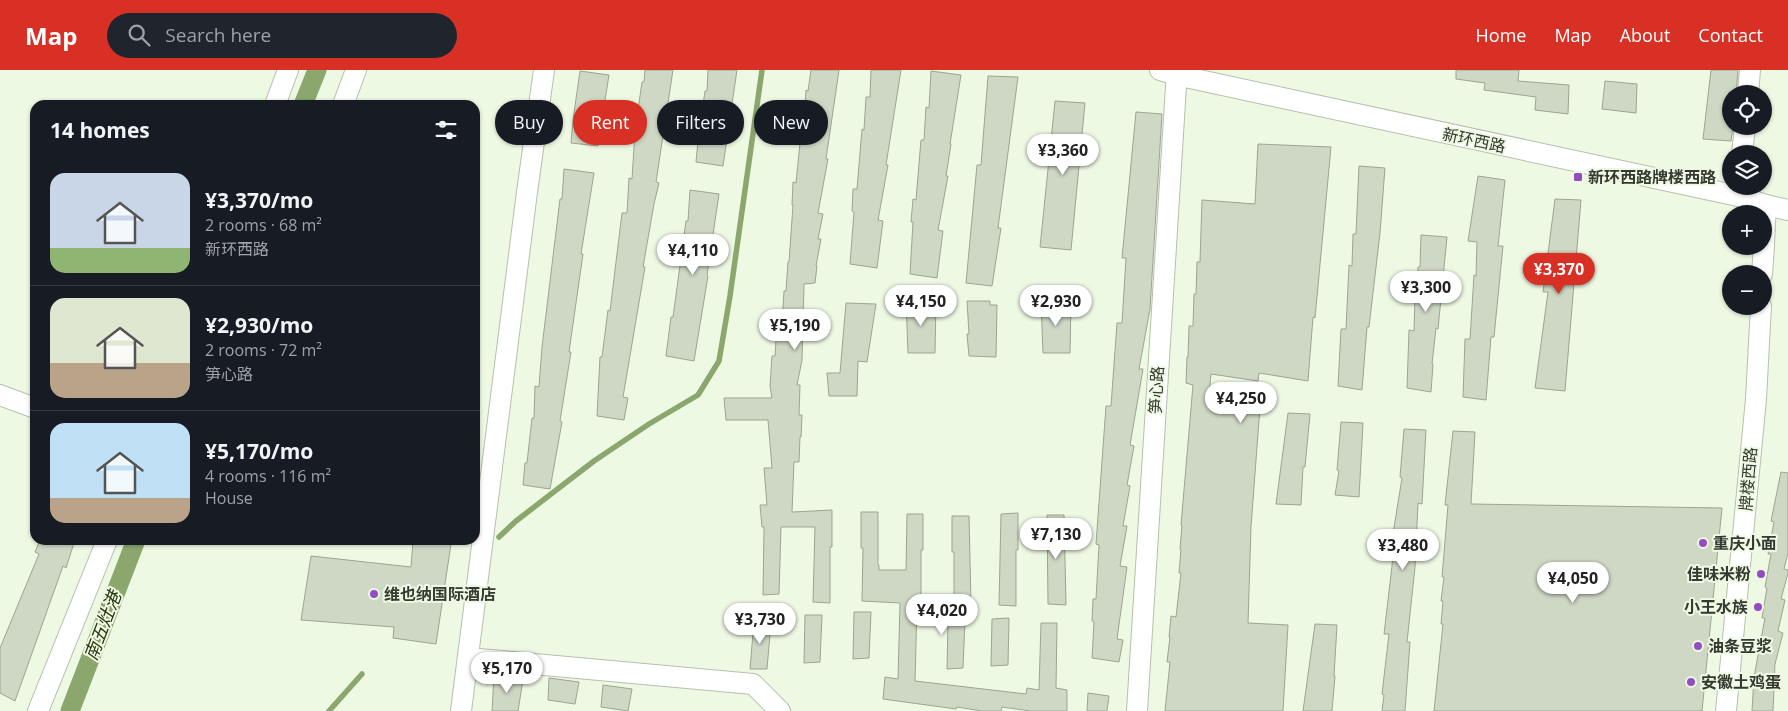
<!DOCTYPE html>
<meta charset="utf-8">
<style>
body{margin:0;font-family:"Open Sans","Noto Sans SC",sans-serif;background:#20242c;color:#f1f3f6;height:100vh;display:flex;flex-direction:column;font-size:19px;white-space:nowrap}
*{box-sizing:border-box;margin:0}
p{font-size:16px;color:#9ea1a6}
.icon{flex:none;width:28px;height:28px;fill:none;stroke:currentColor;stroke-width:2;stroke-linecap:round;stroke-linejoin:round}
.map{position:relative;flex:1;overflow:hidden}
.side{position:absolute;left:30px;top:30px;width:450px;height:445px;display:flex;flex-direction:column;background:#171b24;border-radius:15px;box-shadow:0 1px 4px #0004}
.side>*{flex:none}
.top-card{position:absolute;left:495px;top:30px;width:475px;height:45px;display:flex;gap:10px}
.fabs{position:absolute;left:1722px;top:15px;display:grid;gap:10px}
.fabs a{display:grid;place-items:center;width:50px;height:50px;border-radius:50%;background:#171b24;box-shadow:0 1px 4px #0004;font-size:25px}
.price{position:absolute;translate:-50% -42px;padding:0 11px;border-radius:18px;background:#fff;color:#222;font-size:16px;line-height:32px;filter:drop-shadow(0 1px 2px #0008)}
.price::after{content:'';position:absolute;left:50%;top:30px;width:15px;height:11px;margin-left:-8px;background:inherit;clip-path:polygon(0 0,100% 0,50% 100%)}
.price.current{background:#d93025;color:#fff}
ul{padding:0;list-style:none}
li{display:flex;align-items:center;gap:15px;height:125px;padding:0 20px}
li+li{border-top:1px solid #363941}
li span{display:grid;place-items:center;flex:none;width:140px;height:100px;border-radius:15px;color:#555}
li>.icon{margin-inline-start:auto}
span .icon{width:60px;height:60px;fill:#fffc;stroke-width:1}
li b{font-size:21px}
h2{display:flex;justify-content:space-between;align-items:center;height:60px;padding:0 20px;font-size:21px}
.tag{padding:0 18px;border-radius:22px;background:#171b24;box-shadow:0 1px 4px #0004;font-size:18px;line-height:45px}
.tag.current{background:#d93025;color:#fff}
header{display:flex;align-items:center;gap:30px;box-sizing:border-box;height:70px;padding:0 25px;background:#d93025;color:#fff}
header strong{font-size:24px}
nav{display:flex;gap:28px;margin-inline-start:auto;font-size:18px}
.search{width:350px;height:45px;background:#20242c;display:flex;align-items:center;gap:12px;box-sizing:border-box;padding:0 18px;border-radius:28px;color:#9ea1a6;font-size:19px}
.map>svg:first-child{display:block}
.lines{fill:none;stroke-linecap:round;stroke-linejoin:round}
.stream{stroke:#8ba76e;stroke-width:5.5}
.canal{stroke:#8ba76e;stroke-width:19}
.building{fill:#ced8c4;stroke:#9ba591}
.minor-casing{stroke:#b6c0ac;stroke-width:22}
.minor{stroke:#fff;stroke-width:20}
.poi-dot{fill:#934dc1;stroke:#eef9e4;stroke-width:2}
.labels{text-anchor:middle;stroke-width:4;stroke-linejoin:round;paint-order:stroke}
.street-label{font-size:16px;fill:#353931;stroke:#eef9e4}
.poi-label{font-size:16px;font-weight:bold;fill:#353931;stroke:#eef9e4;text-anchor:start}
.water-label{font-size:18px;font-style:italic;fill:#25370d;stroke:#eef9e4}
</style>
<header>
<strong>Map</strong>
<div class="search"><svg class="icon" aria-label="search" viewBox="0 0 24 24"><circle cx="10" cy="10" r="6"/><path d="M15 15l6 6"/></svg>Search here</div>
<nav><a>Home</a><a>Map</a><a>About</a><a>Contact</a></nav>
</header>
<div class="map">
<svg width="1788" height="641" viewBox="0 0 1788 641">
<rect width="100%" height="100%" fill="#eef9e4"/>
<g class="lines">
<g class="stream">
<polyline points="499,467 516,451 594,391 649,354 698,325 719,291 730,226 762,0"/>
<polyline points="329,641 362,604"/>
</g>
<g class="canal">
<polyline points="303,35 317,0"/>
<polyline points="70,641 136,470"/>
</g>
</g>
<g class="building">
<polygon points="645,0 673,0 656,112 659,113 654,134 643,197 645,197 623,327 628,328 624,350 597,346 600,287 602,287 608,240 610,241 622,143 627,143 629,108 632,109 635,61 642,12 644,12"/>
<polygon points="708,0 737,0 723,96 696,92 698,70 705,21 707,21"/>
<polygon points="811,0 839,0 826,89 828,89 818,143 823,144 818,169 821,169 816,196 817,196 815,213 804,214 802,290 797,315 800,315 799,345 802,345 801,367 800,367 799,392 794,392 792,442 832,440 832,477 830,477 830,533 813,532 815,457 781,457 779,524 763,525 764,457 762,457 760,435 767,435 764,398 772,398 768,350 726,350 724,328 772,328 770,316 772,286 775,286 777,255 782,255 784,221 786,221 788,192 789,192 793,135 792,135 793,112 796,113 802,53 804,53 806,20 808,21"/>
<polygon points="871,0 901,0 886,95 888,95 878,150 883,151 877,198 850,194 854,142 852,141 853,119 857,119 862,59 864,60 866,27 870,27"/>
<polygon points="1456,0 1519,0 1518,11 1569,15 1568,44 1535,40 1536,27 1484,20 1485,13 1456,9"/>
<polygon points="1711,0 1738,0 1736,24 1731,24 1731,56 1733,56 1731,71 1703,69"/>
<polygon points="580,1 609,5 598,76 571,73 573,50"/>
<polygon points="931,1 961,5 950,74 951,74 946,106 948,106 938,160 943,161 937,208 910,204 913,152 911,152 913,129 916,130 921,70 924,70 926,37 929,38"/>
<polygon points="988,6 1018,7 998,158 1001,158 992,216 966,213 977,95 981,95"/>
<polygon points="1605,11 1637,14 1636,43 1602,39"/>
<polygon points="1055,31 1085,33 1071,180 1040,177"/>
<polygon points="1136,42 1162,44 1150,239 1139,299 1143,299 1130,375 1134,376 1127,415 1130,416 1123,456 1127,456 1120,496 1127,497 1117,569 1123,570 1119,592 1092,588 1094,552 1092,551 1093,529 1096,529 1099,475 1096,474 1106,336 1111,336 1117,253 1122,253 1126,188 1122,188"/>
<polygon points="1258,74 1331,77 1315,248 1313,247 1308,311 1259,303 1258,311 1211,304 1208,334 1213,334 1213,336 1260,337 1251,457 1248,553 1288,555 1283,641 1165,641 1170,592 1167,592 1170,567 1169,567 1171,546 1176,547 1181,503 1179,503 1181,479 1180,479 1182,455 1181,455 1193,315 1186,313 1187,287 1188,287 1189,256 1193,256 1194,224 1196,224 1197,192 1200,192 1202,130 1255,134"/>
<polygon points="1359,96 1385,98 1380,163 1369,257 1367,257 1362,320 1338,316 1341,259 1346,259 1349,195 1352,196 1353,164 1356,164"/>
<polygon points="564,99 594,103 581,184 583,184 569,282 571,282 560,351 562,352 550,419 523,415 525,393 527,393 532,348 534,348 535,316 539,317 542,277 560,129 562,129"/>
<polygon points="1478,106 1505,110 1498,176 1503,176 1494,267 1491,267 1486,330 1463,327 1465,269 1470,269 1474,205 1476,206 1477,172 1468,171"/>
<polygon points="690,120 719,124 707,205 708,206 694,291 666,286 671,247 673,247 686,151 688,151"/>
<polygon points="1555,129 1581,130 1565,321 1535,318 1548,222 1543,222"/>
<polygon points="1421,165 1447,167 1438,259 1436,258 1432,294 1433,294 1431,322 1407,318 1409,260 1414,261 1415,229 1417,229 1418,197 1420,197"/>
<polygon points="906,231 936,231 935,283 908,283"/>
<polygon points="967,231 990,231 990,235 997,235 996,287 969,286 967,264 969,264"/>
<polygon points="1041,231 1071,231 1070,283 1043,283"/>
<polygon points="846,233 876,234 867,292 858,291 857,326 829,326 827,303 840,303"/>
<polygon points="1288,343 1310,344 1305,397 1303,397 1301,435 1276,434"/>
<polygon points="1341,352 1363,353 1359,427 1335,425 1339,401 1337,400"/>
<polygon points="1404,359 1426,360 1422,434 1418,433 1415,497 1407,572 1410,572 1405,641 1382,641 1384,625 1382,624 1389,564 1384,564 1392,496 1394,470 1392,470 1402,408 1400,407"/>
<polygon points="1453,361 1475,362 1471,434 1722,438 1702,641 1434,641 1443,554 1441,554 1443,531 1441,531 1444,507 1442,507 1448,435 1445,435"/>
<polygon points="1781,402 1788,403 1788,483 1784,499 1788,500 1788,503 1781,529 1785,530 1778,561 1783,563 1775,594 1773,641 1752,641 1754,607 1765,548 1762,548 1767,518 1765,517 1771,484 1768,484 1774,452 1771,451"/>
<polygon points="861,442 878,442 878,495 879,495 879,500 906,500 907,444 923,444 923,480 921,480 921,536 917,536 915,611 1026,624 1027,618 1039,620 1041,553 1057,553 1056,618 1067,620 1067,641 1031,641 1002,637 1001,641 982,641 957,637 956,639 883,629 885,607 898,609 900,533 862,531 863,478 861,478"/>
<polygon points="1018,443 1018,480 1016,480 1016,536 999,535 1001,444"/>
<polygon points="1047,445 1064,445 1066,535 1048,534"/>
<polygon points="952,446 969,446 971,535 954,534 954,482 952,482"/>
<polygon points="40,470 75,470 66,498 63,496 15,631 0,623 0,578 39,484 35,482"/>
<polygon points="413,471 451,474 436,574 393,568 394,557 301,550 311,486 411,497"/>
<polygon points="854,542 871,542 869,588 853,589"/>
<polygon points="805,545 822,545 820,592 804,593"/>
<polygon points="1009,548 1008,595 991,596 992,549"/>
<polygon points="754,551 771,552 767,599 750,599"/>
<polygon points="965,551 963,598 947,599 948,552"/>
<polygon points="1315,554 1337,555 1334,606 1335,606 1332,641 1303,641"/>
<polygon points="494,606 523,610 518,641 492,641"/>
<polygon points="549,608 579,612 575,634 548,630"/>
<polygon points="603,615 632,619 628,641 601,637"/>
<polygon points="1088,623 1109,626 1107,641 1087,641"/>
</g>
<g class="lines">
<defs>
<g id="minor">
<polyline points="1160,0 1176,5 1738,126 1766,135 1788,140"/>
<polyline points="1748,24 1750,0"/>
<polyline points="275,35 288,0"/>
<polyline points="343,35 356,0"/>
<polyline points="1742,84 1745,56"/>
<polyline points="1764,173 1766,135"/>
<polyline points="1762,204 1764,176"/>
<polyline points="0,325 35,338"/>
<polyline points="468,588 753,614 780,641"/>
<polyline points="38,641 107,470"/>
<polyline points="461,641 527,122 544,0"/>
<polyline points="1137,641 1177,0"/>
<polyline points="1726,641 1756,329 1761,236"/>
</g>
</defs>
<use href="#minor" class="minor-casing"/>
<use href="#minor" class="minor"/>
</g>
<g class="poi-dot">
<rect x="1573" y="102" width="10" height="10" rx="2.5"/>
<circle cx="1703" cy="473" r="5"/>
<circle cx="1761" cy="504" r="5"/>
<circle cx="374" cy="524" r="5"/>
<circle cx="1758" cy="537" r="5"/>
<circle cx="1698" cy="576" r="5"/>
<circle cx="1691" cy="612" r="5"/>
</g>
<g class="labels">
<g class="street-label">
<text transform="translate(1474 70) rotate(12)" y="6">新环西路</text>
<text transform="translate(1156 320) rotate(-87)" y="6">笋心路</text>
<text transform="translate(1748 409) rotate(-85)" y="6">牌楼西路</text>
</g>
<g class="poi-label">
<text x="1588" y="113">新环西路牌楼西路</text>
<text x="1713" y="479">重庆小面</text>
<text x="1751" y="510" text-anchor="end">佳味米粉</text>
<text x="384" y="530">维也纳国际酒店</text>
<text x="1748" y="543" text-anchor="end">小王水族</text>
<text x="1708" y="582">油条豆浆</text>
<text x="1701" y="618">安徽土鸡蛋</text>
</g>
<g class="water-label">
<text transform="translate(103 556) rotate(-69)" y="6">南五灶港</text>
</g>
</g>
</svg>
<div class="fabs">
<a><svg class="icon" aria-label="locate" viewBox="0 0 24 24"><circle cx="12" cy="12" r="6"/><path d="M12 2v4M12 18v4M2 12h4M18 12h4"/></svg></a>
<a><svg class="icon" aria-label="layers" viewBox="0 0 24 24"><path d="M12 4l9 5-9 5-9-5zM3 14l9 5 9-5"/></svg></a>
<a>+</a>
<a>−</a>
</div>
<b class="price" style="left:1063px;top:106px">¥3,360</b>
<b class="price" style="left:693px;top:206px">¥4,110</b>
<b class="price current" style="left:1559px;top:225px">¥3,370</b>
<b class="price" style="left:1426px;top:243px">¥3,300</b>
<b class="price" style="left:921px;top:257px">¥4,150</b>
<b class="price" style="left:1056px;top:257px">¥2,930</b>
<b class="price" style="left:795px;top:281px">¥5,190</b>
<b class="price" style="left:1241px;top:354px">¥4,250</b>
<b class="price" style="left:1056px;top:490px">¥7,130</b>
<b class="price" style="left:1403px;top:501px">¥3,480</b>
<b class="price" style="left:1573px;top:534px">¥4,050</b>
<b class="price" style="left:942px;top:566px">¥4,020</b>
<b class="price" style="left:760px;top:575px">¥3,730</b>
<b class="price" style="left:507px;top:624px">¥5,170</b>
<div class="top-card">
<a class="tag">Buy</a>
<a class="tag current">Rent</a>
<a class="tag">Filters</a>
<a class="tag">New</a>
</div>
<section class="side">
<h2>14 homes<svg class="icon" aria-label="filters" viewBox="0 0 24 24"><path d="M4 7h16M4 17h16"/><circle cx="9" cy="7" r="2"/><circle cx="15" cy="17" r="2"/></svg></h2>
<ul>
<li><span style="background:linear-gradient(#c9d6e8 75%,#8fb573 0)"><svg class="icon" aria-label="home" viewBox="0 0 24 24"><path d="M3 11l9-7 9 7M6 9v11h12V9"/></svg></span><div><b>¥3,370/mo</b><p>2 rooms · 68 m²</p><p>新环西路</p></div></li>
<li><span style="background:linear-gradient(#dfe7d0 65%,#b9a48a 0)"><svg class="icon" aria-label="home" viewBox="0 0 24 24"><path d="M3 11l9-7 9 7M6 9v11h12V9"/></svg></span><div><b>¥2,930/mo</b><p>2 rooms · 72 m²</p><p>笋心路</p></div></li>
<li><span style="background:linear-gradient(#bfe0f5 75%,#b9a48a 0)"><svg class="icon" aria-label="home" viewBox="0 0 24 24"><path d="M3 11l9-7 9 7M6 9v11h12V9"/></svg></span><div><b>¥5,170/mo</b><p>4 rooms · 116 m²</p><p>House</p></div></li>
</ul>
</section>
</div>
